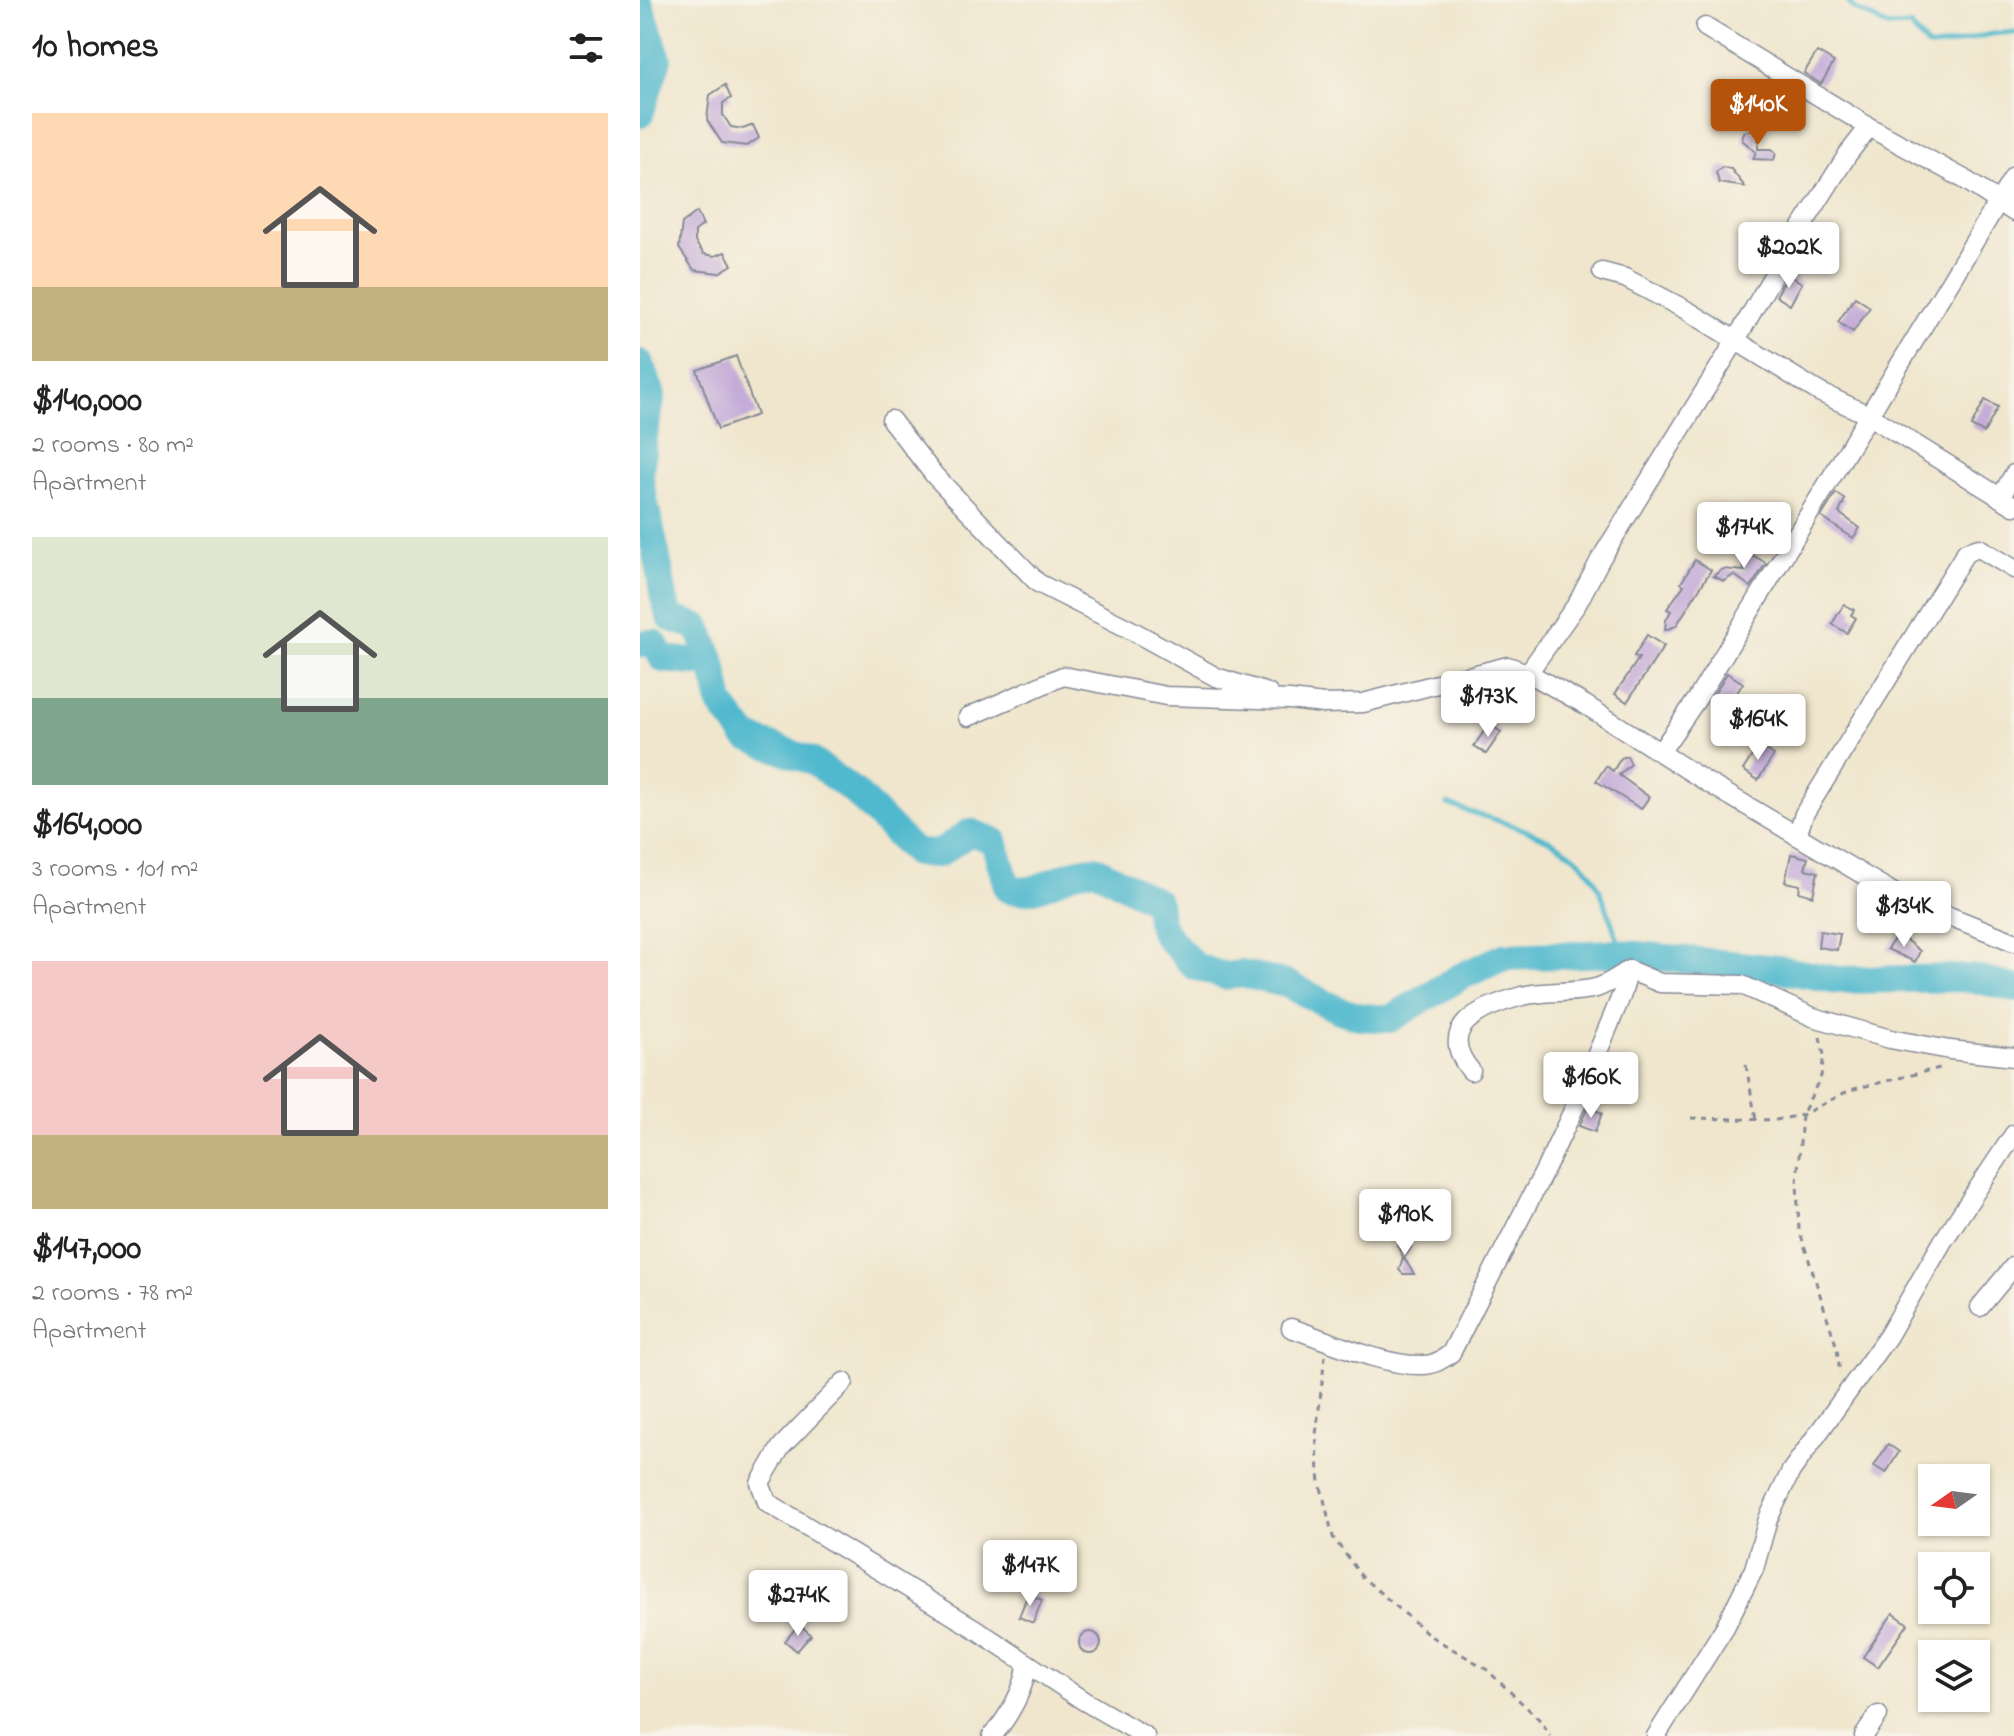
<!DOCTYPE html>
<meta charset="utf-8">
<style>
body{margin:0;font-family:"Indie Flower",sans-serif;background:#f2f2f2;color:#222;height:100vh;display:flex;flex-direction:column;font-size:30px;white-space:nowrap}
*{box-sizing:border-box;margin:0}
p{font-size:26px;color:#767676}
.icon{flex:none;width:44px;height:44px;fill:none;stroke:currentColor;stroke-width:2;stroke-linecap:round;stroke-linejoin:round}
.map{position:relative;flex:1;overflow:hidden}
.panel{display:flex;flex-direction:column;background:#fff;width:640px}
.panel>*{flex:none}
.needle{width:52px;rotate:256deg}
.tools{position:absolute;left:1278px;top:1464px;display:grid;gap:16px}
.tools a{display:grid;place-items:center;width:72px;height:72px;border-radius:0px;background:#fff;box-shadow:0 2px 6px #0004;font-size:40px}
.price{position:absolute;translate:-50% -68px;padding:0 18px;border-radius:8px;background:#fff;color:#222;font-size:26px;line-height:52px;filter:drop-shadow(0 2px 4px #0008)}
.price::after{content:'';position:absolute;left:50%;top:48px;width:24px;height:18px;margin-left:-12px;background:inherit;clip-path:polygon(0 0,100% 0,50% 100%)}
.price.selected{background:#b45309;color:#fff}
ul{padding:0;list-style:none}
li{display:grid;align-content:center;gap:16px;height:424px;padding:0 32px}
li span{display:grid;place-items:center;height:248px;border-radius:0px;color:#555}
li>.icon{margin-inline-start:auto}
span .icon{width:144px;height:144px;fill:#fffc;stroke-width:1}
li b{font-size:34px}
h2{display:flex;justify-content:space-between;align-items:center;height:96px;padding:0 32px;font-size:34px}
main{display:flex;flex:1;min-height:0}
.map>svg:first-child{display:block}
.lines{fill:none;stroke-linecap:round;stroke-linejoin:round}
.stream{stroke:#51b9ce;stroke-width:5}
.river{stroke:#51b9ce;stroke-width:28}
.building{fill:#c4acd8}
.minor-casing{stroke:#868a96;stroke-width:21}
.path{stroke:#868a96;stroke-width:3;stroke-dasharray:6 6;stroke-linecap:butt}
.minor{stroke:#fff;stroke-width:18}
</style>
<main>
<section class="panel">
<h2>10 homes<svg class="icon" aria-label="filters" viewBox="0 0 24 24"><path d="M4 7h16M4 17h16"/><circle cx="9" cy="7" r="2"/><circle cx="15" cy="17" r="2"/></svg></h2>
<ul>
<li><span style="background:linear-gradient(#ffd9b3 70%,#c2b280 0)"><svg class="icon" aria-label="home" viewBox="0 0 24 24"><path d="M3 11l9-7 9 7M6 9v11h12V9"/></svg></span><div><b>$140,000</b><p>2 rooms · 80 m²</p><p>Apartment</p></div></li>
<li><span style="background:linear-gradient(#dfe7d0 65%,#7fa58c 0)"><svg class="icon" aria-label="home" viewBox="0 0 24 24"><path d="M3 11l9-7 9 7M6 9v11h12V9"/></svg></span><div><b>$164,000</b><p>3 rooms · 101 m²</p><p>Apartment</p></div></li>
<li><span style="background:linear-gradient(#f6c9c9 70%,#c2b280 0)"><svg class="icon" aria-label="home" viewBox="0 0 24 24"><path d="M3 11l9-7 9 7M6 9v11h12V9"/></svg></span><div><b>$147,000</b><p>2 rooms · 78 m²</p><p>Apartment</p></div></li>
</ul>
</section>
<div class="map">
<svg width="1374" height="1736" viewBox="0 0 1374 1736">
<rect width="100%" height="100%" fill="#f7f3e8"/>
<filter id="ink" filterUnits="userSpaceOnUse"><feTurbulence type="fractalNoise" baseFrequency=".0125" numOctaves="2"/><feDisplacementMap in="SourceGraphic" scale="16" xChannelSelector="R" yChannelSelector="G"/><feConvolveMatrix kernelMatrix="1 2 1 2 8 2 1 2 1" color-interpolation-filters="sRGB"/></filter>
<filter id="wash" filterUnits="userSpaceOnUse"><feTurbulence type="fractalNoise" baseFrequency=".006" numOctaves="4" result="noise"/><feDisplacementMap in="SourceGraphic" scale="32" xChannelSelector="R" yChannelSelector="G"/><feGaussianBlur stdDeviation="1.8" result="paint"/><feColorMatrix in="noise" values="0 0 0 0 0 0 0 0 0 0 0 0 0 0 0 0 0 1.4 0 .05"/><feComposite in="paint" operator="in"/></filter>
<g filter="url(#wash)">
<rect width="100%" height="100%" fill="#f0e6cd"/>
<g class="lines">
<g class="stream">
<path d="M 1207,0 C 1215,12 1215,9 1227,15 C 1248,27 1244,28 1270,26 L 1288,47 C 1318,48 1343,30 1374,33"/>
<path d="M 808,804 C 857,824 932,833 957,884 C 968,906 973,931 983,953"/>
</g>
<g class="river">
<polyline points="0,6 18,59 0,114"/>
<polyline points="0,363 12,395 3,441 0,475"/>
<path d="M 0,477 C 4,507 13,535 18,564 C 23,586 21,596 31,618 L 58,627 L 73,664"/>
<path d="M 0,644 L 14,643 L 23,659 L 73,664 L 81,704 L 106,737 L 172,761 L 215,792 L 275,853 L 298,854 L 330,832 L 354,841 L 368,889 C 401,899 430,864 458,870 L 517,902 L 485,885"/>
<polyline points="517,902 519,919 524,933 554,966 585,976 602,974 647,984 699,1010 721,1017 750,1019 820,977 864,957 977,953 1139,969 1197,980 1331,978 1374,988"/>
</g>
</g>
<g id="blocks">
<g class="building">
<polygon points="1177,52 1194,62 1181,84 1164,73"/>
<polygon points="85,85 91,98 83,103 83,115 91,127 103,129 113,125 119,138 107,146 82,143 67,120 70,95"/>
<polygon points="1112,130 1118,136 1118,149 1132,149 1136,153 1134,160 1113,159 1116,152 1102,140 1104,132"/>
<polygon points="1082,167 1091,169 1105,187 1079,183 1076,172"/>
<polygon points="57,212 63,225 55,231 55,242 64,254 75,256 85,252 92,265 79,273 54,270 39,248 42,223"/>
<polygon points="1148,275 1162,283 1150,305 1136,296"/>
<polygon points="1215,297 1230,307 1213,332 1198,322"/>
<polygon points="96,356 117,415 78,429 57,370"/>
<polygon points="1345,400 1358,407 1344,433 1331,426"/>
<polygon points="1196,493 1205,499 1199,513 1220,528 1213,538 1181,517"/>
<polygon points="1104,550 1126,563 1111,587 1094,575 1084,581 1073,576 1083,569 1105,571 1099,556"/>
<polygon points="1055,560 1071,570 1036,626 1025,630 1026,620 1031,611 1027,609 1044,585 1041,583"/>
<polygon points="1204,604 1214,610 1211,615 1216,618 1207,633 1192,624"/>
<polygon points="1007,635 1024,646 987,702 975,694 999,658 994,656"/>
<polygon points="1087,673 1103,683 1089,705 1073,696"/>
<polygon points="849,724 861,732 846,754 834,746"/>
<polygon points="1119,745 1134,755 1118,780 1103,770"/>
<polygon points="987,756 991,764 979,775 1009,797 1001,809 956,781 966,766 973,771 981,758"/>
<polygon points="1151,854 1168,858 1165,869 1178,872 1173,896 1159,892 1160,885 1145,882"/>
<polygon points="1180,931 1200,934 1197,950 1178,947"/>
<polygon points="1258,934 1280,951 1275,962 1247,949"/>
<polygon points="948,1107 962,1113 955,1132 939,1126"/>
<polygon points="765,1240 769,1241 771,1247 764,1258 774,1274 763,1274 759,1270 763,1257 757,1245"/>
<polygon points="1248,1444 1259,1452 1246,1473 1234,1466"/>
<polygon points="388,1594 402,1600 393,1623 379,1617"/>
<polygon points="1253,1613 1268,1624 1238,1667 1223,1657"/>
<polygon points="159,1624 171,1635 157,1651 145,1641"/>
<circle cx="450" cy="1643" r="11"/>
</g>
</g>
</g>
<g filter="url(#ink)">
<use href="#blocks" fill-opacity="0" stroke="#868a96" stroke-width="2"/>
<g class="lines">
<defs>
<g id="minor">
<polyline points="1229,127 1324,179 1374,212"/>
<polyline points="962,272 985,278 1048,311 1179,392 1228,415 1374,506"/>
<polyline points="251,420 295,476 398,583 491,630 576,677 628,693"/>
<polyline points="1360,498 1374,474"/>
<polyline points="888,673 937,604 960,560 1096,340 1151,244 1208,154 1229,127 1065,27"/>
<polyline points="328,717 423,676 526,696 650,700 684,704 723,703 868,666 892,675 944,704 1065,781 1259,896 1374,942"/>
<polyline points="1021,751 1057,699 1374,176"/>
<polyline points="1157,836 1164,814 1326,552 1339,548 1374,569"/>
<path d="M 831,1071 C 794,1026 842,1007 882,996 C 906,990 932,994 956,988 C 967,985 979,976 989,970"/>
<polyline points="1340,1307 1374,1266"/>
<path d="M 651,1328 C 687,1340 746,1367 783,1365 C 793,1365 804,1359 811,1353 L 906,1168 L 937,1102 L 982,994 L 989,970 L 1020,983 L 1102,985 L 1173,1017 L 1250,1039 L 1310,1050 L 1374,1057"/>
<polyline points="204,1382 141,1447 120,1483 127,1502 337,1630 444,1701 505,1736"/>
<path d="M 352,1736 C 368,1718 386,1688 387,1663"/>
<polyline points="1016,1736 1085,1627 1114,1569 1128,1519 1151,1471 1248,1336 1303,1241 1374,1134"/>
<polyline points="1224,1736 1238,1715"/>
</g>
</defs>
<use href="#minor" class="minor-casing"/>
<g class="path">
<polyline points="1180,1037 1184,1055 1181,1076 1162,1115 1157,1183 1159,1229 1197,1348 1200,1374"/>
<polyline points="1106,1065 1116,1120"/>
<polyline points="1051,1118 1136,1120 1162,1115 1210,1090 1304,1067"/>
<polyline points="685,1356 676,1435 680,1483 693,1537 722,1577 792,1637 845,1668 902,1722 910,1736"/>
</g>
<use href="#minor" class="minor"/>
</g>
</g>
</svg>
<div class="tools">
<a><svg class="needle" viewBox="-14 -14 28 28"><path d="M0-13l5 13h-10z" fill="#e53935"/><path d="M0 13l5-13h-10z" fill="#767676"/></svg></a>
<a><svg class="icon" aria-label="locate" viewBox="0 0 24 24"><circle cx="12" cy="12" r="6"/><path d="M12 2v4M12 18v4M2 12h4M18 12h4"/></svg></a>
<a><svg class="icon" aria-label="layers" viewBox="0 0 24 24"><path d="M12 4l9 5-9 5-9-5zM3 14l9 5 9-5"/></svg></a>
</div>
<b class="price selected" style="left:1118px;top:147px">$140K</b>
<b class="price" style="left:1149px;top:290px">$202K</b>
<b class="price" style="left:1104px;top:570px">$174K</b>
<b class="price" style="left:848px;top:739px">$173K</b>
<b class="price" style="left:1118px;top:762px">$164K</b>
<b class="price" style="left:1264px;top:949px">$134K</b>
<b class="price" style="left:951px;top:1120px">$160K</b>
<b class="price" style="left:765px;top:1257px">$190K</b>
<b class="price" style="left:390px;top:1608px">$147K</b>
<b class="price" style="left:158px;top:1638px">$274K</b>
</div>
</main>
